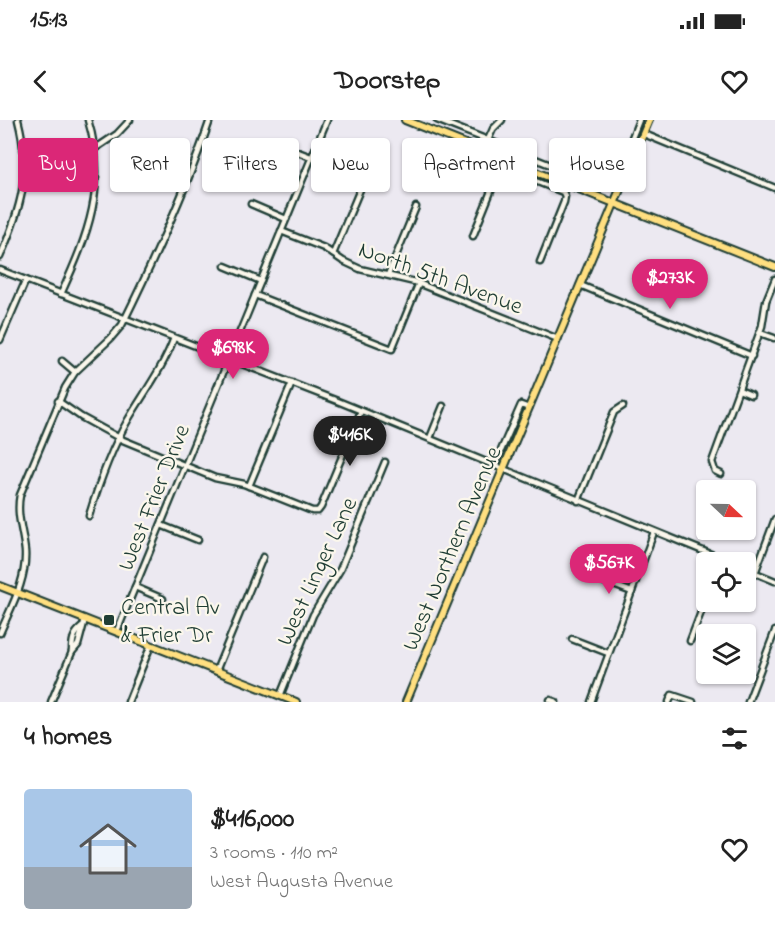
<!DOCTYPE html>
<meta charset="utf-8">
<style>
body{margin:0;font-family:"Indie Flower",sans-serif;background:#f2f2f2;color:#222;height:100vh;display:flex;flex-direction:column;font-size:22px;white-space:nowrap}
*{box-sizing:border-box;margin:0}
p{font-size:20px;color:#767676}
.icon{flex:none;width:33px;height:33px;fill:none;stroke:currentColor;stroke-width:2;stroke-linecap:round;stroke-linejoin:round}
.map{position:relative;height:582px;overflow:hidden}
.drawer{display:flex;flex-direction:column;background:#fff;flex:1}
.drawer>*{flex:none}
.guide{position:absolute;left:18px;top:18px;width:740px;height:54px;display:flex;gap:12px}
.needle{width:39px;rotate:112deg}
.buttons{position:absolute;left:696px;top:360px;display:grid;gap:12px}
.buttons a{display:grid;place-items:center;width:60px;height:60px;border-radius:6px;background:#fff;box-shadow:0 2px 4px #0004;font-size:30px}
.price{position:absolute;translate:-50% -51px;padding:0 14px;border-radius:21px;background:#db2777;color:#fff;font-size:20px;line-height:39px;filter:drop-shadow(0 2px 3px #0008)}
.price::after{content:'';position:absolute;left:50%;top:36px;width:18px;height:14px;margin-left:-9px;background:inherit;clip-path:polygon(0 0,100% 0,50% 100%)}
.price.selected{background:#222;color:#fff}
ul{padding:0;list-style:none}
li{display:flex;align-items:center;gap:18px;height:150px;padding:0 24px}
li span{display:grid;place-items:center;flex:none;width:168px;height:120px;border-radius:6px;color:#555}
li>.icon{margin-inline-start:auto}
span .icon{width:72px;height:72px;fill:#fffc;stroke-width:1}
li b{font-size:26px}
h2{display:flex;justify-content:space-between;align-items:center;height:72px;padding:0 24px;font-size:26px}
.chip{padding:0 21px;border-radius:6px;background:#fff;box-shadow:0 2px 4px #0004;font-size:21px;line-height:54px}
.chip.selected{background:#db2777;color:#fff}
.status{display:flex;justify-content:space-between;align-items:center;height:42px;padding:0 30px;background:#fff;direction:ltr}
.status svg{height:16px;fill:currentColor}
header{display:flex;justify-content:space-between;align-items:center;height:78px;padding:0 24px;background:#fff;font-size:27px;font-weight:700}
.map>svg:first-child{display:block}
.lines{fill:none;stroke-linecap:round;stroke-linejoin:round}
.minor-casing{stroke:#1f3d34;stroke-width:9}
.major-casing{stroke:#1f3d34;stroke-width:10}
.minor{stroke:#fbf7ec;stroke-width:4.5}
.major{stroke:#ffdf80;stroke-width:6}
.poi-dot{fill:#1f3d34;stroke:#fbf7ec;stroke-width:2}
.labels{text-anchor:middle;stroke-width:4.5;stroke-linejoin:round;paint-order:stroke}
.street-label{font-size:24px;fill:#1f3d34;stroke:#fbf7ec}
.poi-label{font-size:24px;fill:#1f3d34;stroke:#fbf7ec;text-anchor:start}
</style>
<div class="status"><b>15:13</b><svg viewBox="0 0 49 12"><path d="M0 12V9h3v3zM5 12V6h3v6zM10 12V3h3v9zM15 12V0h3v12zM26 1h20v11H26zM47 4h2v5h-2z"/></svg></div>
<header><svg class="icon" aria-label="back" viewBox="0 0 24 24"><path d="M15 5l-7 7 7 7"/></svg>Doorstep<svg class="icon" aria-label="heart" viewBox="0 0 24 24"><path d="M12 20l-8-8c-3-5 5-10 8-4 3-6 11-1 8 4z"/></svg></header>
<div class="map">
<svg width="775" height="582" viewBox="0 0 775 582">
<rect width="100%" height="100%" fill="#ece9f1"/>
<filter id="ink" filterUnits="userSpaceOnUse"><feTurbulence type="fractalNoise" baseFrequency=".0167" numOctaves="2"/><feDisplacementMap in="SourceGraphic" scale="12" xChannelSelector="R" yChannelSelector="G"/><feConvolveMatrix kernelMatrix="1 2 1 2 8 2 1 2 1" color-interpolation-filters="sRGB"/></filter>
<g filter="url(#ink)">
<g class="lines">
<defs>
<g id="minor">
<polyline points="437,0 591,61"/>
<polyline points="644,14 775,68"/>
<polyline points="277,24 311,37"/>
<polyline points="96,28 117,14 130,0"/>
<polyline points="483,31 493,9 502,0"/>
<polyline points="470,35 563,72 565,76 564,82 540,142"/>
<polyline points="616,58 639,0"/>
<polyline points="251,84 286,99"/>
<polyline points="281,111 324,128 343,141 360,149 415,162 558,219"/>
<polyline points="473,116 504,39"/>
<polyline points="333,134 361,67 367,63"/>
<path d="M 0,137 C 21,88 32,54 18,0"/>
<polyline points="225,146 261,161"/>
<polyline points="0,150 340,282 730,442"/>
<polyline points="388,155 416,87"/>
<polyline points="580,165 752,236"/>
<path d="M 61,174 C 88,115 108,65 88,0"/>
<polyline points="255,175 392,229 419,163"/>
<polyline points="760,213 774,218"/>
<polyline points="0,220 26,160"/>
<polyline points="62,241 75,252"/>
<polyline points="739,270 751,275"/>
<polyline points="58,281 81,297 123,320 215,358 244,364 312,391 318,391 321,387 361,291"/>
<polyline points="430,318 443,286"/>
<polyline points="495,344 521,285 529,288"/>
<polyline points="721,354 715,351 712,342 762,206 766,181 775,159"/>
<polyline points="249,366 292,263"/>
<polyline points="578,381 614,292 623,286"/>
<path d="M 89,396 C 99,363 110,331 128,300 C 144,273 163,248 174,218"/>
<polyline points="161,405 198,420"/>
<polyline points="746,449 775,461"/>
<polyline points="755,453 775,399"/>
<polyline points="595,458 632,472"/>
<polyline points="135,467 163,479"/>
<polyline points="117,511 327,0"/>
<path d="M 0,513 C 11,487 27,460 25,431 C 23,411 16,395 20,375 L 65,268 L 75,252 L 110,219 L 122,205 C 155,138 186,71 210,0"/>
<polyline points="572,519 608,533"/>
<polyline points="690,521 706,479"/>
<path d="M 72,532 C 72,521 73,514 82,507"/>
<polyline points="216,551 263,437"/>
<polyline points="280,576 313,495 340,450 385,342"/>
<polyline points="550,580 556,582"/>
<polyline points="51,582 72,532 78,525 85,499"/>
<polyline points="128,582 151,525"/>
<polyline points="591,582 654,412"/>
<polyline points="669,582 672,575 693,582"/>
<polyline points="748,582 775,511"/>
</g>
<g id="major">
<polyline points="405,0 775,147"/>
<polyline points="0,466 296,582"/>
<polyline points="406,582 649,0"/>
</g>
</defs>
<use href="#minor" class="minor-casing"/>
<use href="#major" class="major-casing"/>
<use href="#minor" class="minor"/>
<use href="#major" class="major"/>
</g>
</g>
<rect class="poi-dot" x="103" y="494" width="12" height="12" rx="3"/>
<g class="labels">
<g class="street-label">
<text transform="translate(441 157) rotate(20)" y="8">North 5th Avenue</text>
<text transform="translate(153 377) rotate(-68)" y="8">West Frier Drive</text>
<text transform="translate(451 428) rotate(-67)" y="8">West Northern Avenue</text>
<text transform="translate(316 451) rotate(-65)" y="8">West Linger Lane</text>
</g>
<g class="poi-label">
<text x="121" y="494">Central Av<tspan x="121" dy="28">&amp; Frier Dr</tspan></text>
</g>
</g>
</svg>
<div class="buttons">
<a><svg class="needle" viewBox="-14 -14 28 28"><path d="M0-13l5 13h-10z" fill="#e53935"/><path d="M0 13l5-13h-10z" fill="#767676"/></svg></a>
<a><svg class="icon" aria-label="locate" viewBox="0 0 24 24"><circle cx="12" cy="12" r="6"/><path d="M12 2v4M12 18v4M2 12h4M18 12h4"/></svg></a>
<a><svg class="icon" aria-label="layers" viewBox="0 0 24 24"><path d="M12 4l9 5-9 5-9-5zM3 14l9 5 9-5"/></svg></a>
</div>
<b class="price" style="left:670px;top:190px">$273K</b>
<b class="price" style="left:233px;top:260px">$698K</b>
<b class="price selected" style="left:350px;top:347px">$416K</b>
<b class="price" style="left:609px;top:475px">$567K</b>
<div class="guide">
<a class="chip selected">Buy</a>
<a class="chip">Rent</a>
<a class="chip">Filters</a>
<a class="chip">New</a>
<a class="chip">Apartment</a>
<a class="chip">House</a>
</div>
</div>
<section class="drawer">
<h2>4 homes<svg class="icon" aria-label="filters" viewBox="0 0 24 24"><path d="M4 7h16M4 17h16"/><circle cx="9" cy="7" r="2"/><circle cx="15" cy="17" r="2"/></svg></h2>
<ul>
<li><span style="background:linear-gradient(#a9c7e8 65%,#9aa5b1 0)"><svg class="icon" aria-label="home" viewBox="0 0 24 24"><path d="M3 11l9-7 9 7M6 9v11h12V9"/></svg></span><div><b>$416,000</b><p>3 rooms · 110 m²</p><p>West Augusta Avenue</p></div><svg class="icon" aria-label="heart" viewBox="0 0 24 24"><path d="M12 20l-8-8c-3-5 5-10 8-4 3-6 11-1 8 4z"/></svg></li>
</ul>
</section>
